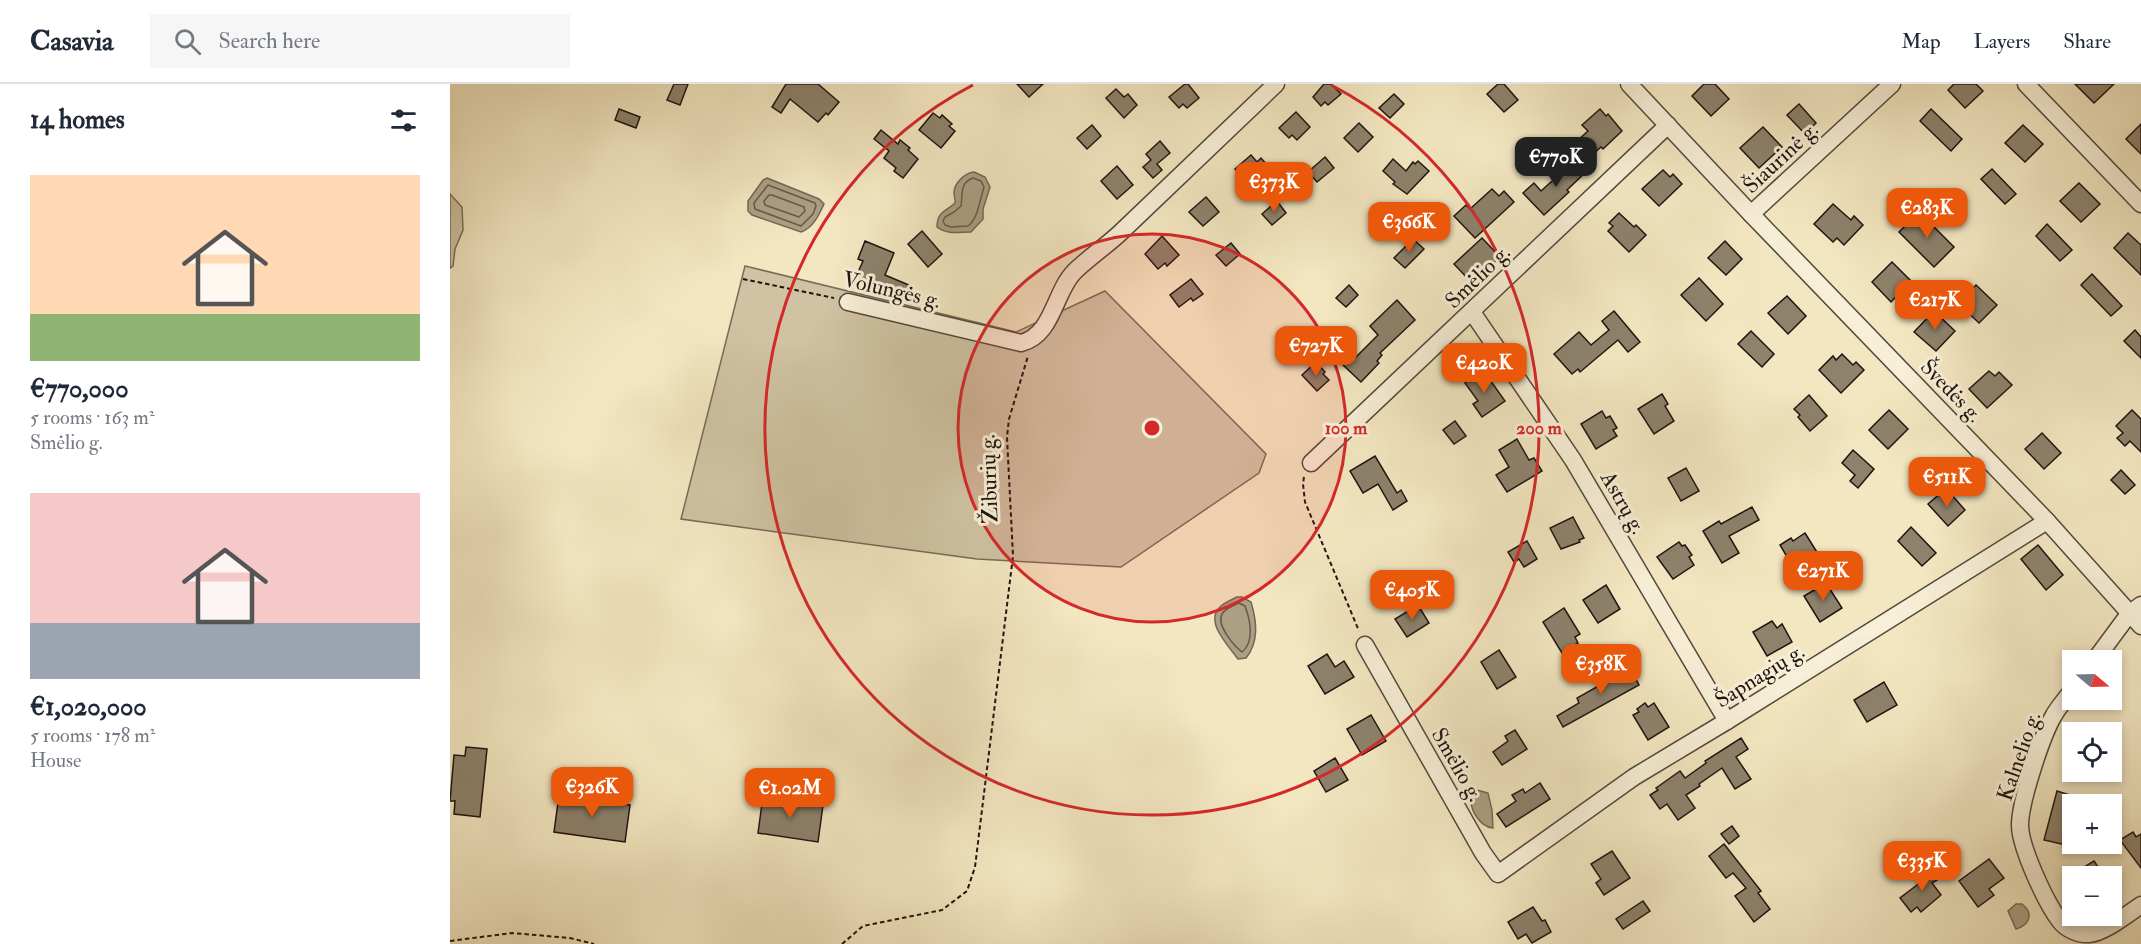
<!DOCTYPE html>
<meta charset="utf-8">
<style>
body{margin:0;font-family:"IM FELL Double Pica",serif;background:#f6f6f7;color:#1f2937;height:100vh;display:flex;flex-direction:column;font-size:22px;white-space:nowrap}
*{box-sizing:border-box;margin:0}
p{font-size:20px;color:#747a83}
.icon{flex:none;width:33px;height:33px;fill:none;stroke:currentColor;stroke-width:2;stroke-linecap:round;stroke-linejoin:round}
.map{position:relative;flex:1;overflow:hidden}
.details{display:flex;flex-direction:column;background:#fff;width:450px}
.details>*{flex:none}
.needle{width:39px;rotate:109deg}
.controls{position:absolute;left:1612px;top:566px;display:grid;gap:12px}
.controls a{display:grid;place-items:center;width:60px;height:60px;border-radius:0px;background:#fff;box-shadow:0 3px 9px #0003;font-size:30px}
.price{position:absolute;translate:-50% -51px;padding:0 14px;border-radius:12px;background:#ea580c;color:#fff;font-size:20px;line-height:39px;filter:drop-shadow(0 2px 3px #0008)}
.price::after{content:'';position:absolute;left:50%;top:36px;width:18px;height:14px;margin-left:-9px;background:inherit;clip-path:polygon(0 0,100% 0,50% 100%)}
.price.on{background:#222;color:#fff}
ul{padding:0;list-style:none}
li{display:grid;align-content:center;gap:12px;height:318px;padding:0 30px}
li span{display:grid;place-items:center;height:186px;border-radius:0px;color:#555}
li>.icon{margin-inline-start:auto}
span .icon{width:108px;height:108px;fill:#fffc;stroke-width:1}
li b{font-size:26px}
h2{display:flex;justify-content:space-between;align-items:center;height:72px;padding:0 30px;font-size:26px}
header{display:flex;align-items:center;gap:36px;box-sizing:border-box;height:84px;padding:0 30px;background:#fff;border-bottom:2px solid #e0e1e3}
header strong{font-size:28px}
nav{display:flex;gap:33px;margin-inline-start:auto;font-size:21px}
.search{width:420px;height:54px;background:#f6f6f7;display:flex;align-items:center;gap:15px;box-sizing:border-box;padding:0 21px;border-radius:0px;color:#747a83;font-size:22px}
main{display:flex;flex:1;min-height:0}
.map>svg:first-child{display:block}
.green{fill:#cfc3a3;stroke:#776c59;stroke-width:1.5}
.water{fill:#ab9f84;stroke:#736755;stroke-width:1.5}
.lines{fill:none;stroke-linecap:round;stroke-linejoin:round}
.shore{stroke:#655a4a;stroke-width:1.5}
.building{fill:#8d826c;stroke:#1f140f;stroke-width:1.5}
.minor-casing{stroke:#54493c;stroke-width:19}
.path{stroke:#1f140f;stroke-width:2;stroke-dasharray:4.5 3;stroke-linecap:butt}
.minor{stroke:#f7efd7;stroke-width:16}
.ring{fill:none;stroke:#d62828;stroke-width:3}
.labels{text-anchor:middle;stroke-width:6;stroke-linejoin:round;paint-order:stroke}
.street-label{font-size:22px;fill:#1f140f;stroke:#f7efd7}
.centre{fill:#d62828;stroke:#f7efd7;stroke-width:3}
.ring-label{font-size:18px;text-anchor:middle;font-weight:bold;fill:#d62828;stroke:#f7efd7;stroke-width:6;stroke-linejoin:round;paint-order:stroke}
</style>
<header>
<strong>Casavia</strong>
<div class="search"><svg class="icon" aria-label="search" viewBox="0 0 24 24"><circle cx="10" cy="10" r="6"/><path d="M15 15l6 6"/></svg>Search here</div>
<nav><a>Map</a><a>Layers</a><a>Share</a></nav>
</header>
<main>
<section class="details">
<h2>14 homes<svg class="icon" aria-label="filters" viewBox="0 0 24 24"><path d="M4 7h16M4 17h16"/><circle cx="9" cy="7" r="2"/><circle cx="15" cy="17" r="2"/></svg></h2>
<ul>
<li><span style="background:linear-gradient(#ffd9b3 75%,#8fb573 0)"><svg class="icon" aria-label="home" viewBox="0 0 24 24"><path d="M3 11l9-7 9 7M6 9v11h12V9"/></svg></span><div><b>€770,000</b><p>5 rooms · 163 m²</p><p>Smėlio g.</p></div></li>
<li><span style="background:linear-gradient(#f6c9c9 70%,#9aa5b1 0)"><svg class="icon" aria-label="home" viewBox="0 0 24 24"><path d="M3 11l9-7 9 7M6 9v11h12V9"/></svg></span><div><b>€1,020,000</b><p>5 rooms · 178 m²</p><p>House</p></div></li>
</ul>
</section>
<div class="map">
<svg width="1691" height="860" viewBox="0 0 1691 860">
<rect width="100%" height="100%" fill="#f3e7c1"/>
<filter id="stains"><feTurbulence type="fractalNoise" baseFrequency=".00333" numOctaves="4"/><feColorMatrix values="0 0 0 0 .2 0 0 0 0 .09 0 0 0 0 .02 0 0 0 .5 -.17"/></filter>
<radialGradient id="worn" r=".72"><stop offset=".6" stop-color="#630" stop-opacity="0"/><stop offset="1" stop-color="#630" stop-opacity=".3"/></radialGradient>
<g class="green">
<polygon points="0,110 12,123 13,146 5,165 3,182 0,184"/>
<polygon points="295,182 566,248 655,207 816,370 809,389 671,483 527,475 231,435"/>
</g>
<g class="water">
<path d="M 524,88 L 535,93 L 540,103 L 533,125 L 533,135 L 521,148 C 509,148 497,151 487,143 C 487,127 496,128 505,119 C 506,116 504,113 504,109 C 504,99 515,89 524,88 Z"/>
<path d="M 317,94 L 369,115 L 374,120 C 369,131 363,144 351,148 L 302,131 L 298,127 L 298,117 L 313,96 Z"/>
<path d="M 787,513 L 792,513 L 801,518 C 807,538 809,558 796,574 L 788,575 C 779,562 754,538 770,523 C 774,519 781,516 787,513 Z"/>
<path d="M 1027,706 L 1038,709 L 1042,726 L 1043,744 C 1030,743 1019,725 1021,712 Z"/>
<path d="M 1566,820 L 1572,820 C 1584,829 1580,841 1566,845 L 1558,827 Z"/>
</g>
<g class="lines">
<g class="shore">
<path d="M 523,94 L 531,97 L 534,103 C 530,115 528,135 518,142 L 501,143 L 495,141 L 493,137 L 495,133 L 504,128 L 511,122 C 513,111 509,99 523,94 Z"/>
<polygon points="318,101 365,119 366,122 363,130 351,142 305,125 304,119"/>
<polygon points="322,111 354,123 355,127 349,133 315,121 314,117 319,111"/>
<path d="M 789,519 L 795,522 C 800,535 805,558 792,568 C 784,562 766,541 772,530 C 775,525 784,521 789,519 Z"/>
</g>
</g>
<g class="building">
<polygon points="224,0 238,0 230,21 217,16"/>
<polygon points="336,0 368,0 389,18 378,31 376,29 368,38 340,15 331,29 322,23"/>
<polygon points="567,0 593,0 579,13"/>
<polygon points="735,0 738,0 749,14 737,24 733,20 729,24 719,13"/>
<polygon points="874,0 881,0 891,10 878,21 875,18 871,22 863,13"/>
<polygon points="1048,0 1054,0 1068,16 1054,28 1037,10"/>
<polygon points="1254,0 1265,0 1279,15 1261,32 1242,12"/>
<polygon points="1504,0 1526,0 1533,7 1515,24 1498,6"/>
<polygon points="1625,0 1664,0 1644,19"/>
<polygon points="666,5 674,13 678,10 687,21 674,34 656,14"/>
<polygon points="944,10 954,20 940,34 929,24"/>
<polygon points="1349,20 1366,39 1355,50 1337,31"/>
<polygon points="169,25 190,33 186,44 165,36"/>
<polygon points="1150,25 1156,32 1158,30 1172,47 1153,65 1151,63 1142,71 1128,56 1138,47 1132,41"/>
<polygon points="1481,25 1512,55 1501,67 1470,37"/>
<polygon points="846,28 860,43 847,56 842,51 839,54 829,44"/>
<polygon points="483,29 490,34 492,31 502,40 499,42 505,47 491,64 469,46"/>
<polygon points="909,39 923,53 908,68 894,54"/>
<polygon points="1691,40 1691,70 1676,55"/>
<polygon points="642,41 651,52 637,65 627,54"/>
<polygon points="1573,41 1593,60 1575,78 1555,59"/>
<polygon points="1313,43 1332,63 1309,84 1290,64"/>
<polygon points="431,46 448,60 450,56 460,64 458,66 468,75 453,94 444,87 446,84 434,74 439,67 424,55"/>
<polygon points="710,57 720,69 707,80 712,86 703,94 693,83 701,76 696,70"/>
<polygon points="801,71 807,78 811,74 818,82 797,100 785,85"/>
<polygon points="875,73 884,84 867,98 858,88"/>
<polygon points="943,75 956,87 963,78 965,80 968,77 979,87 957,110 943,100 945,98 933,87"/>
<polygon points="1131,75 1140,84 1117,106 1119,108 1094,131 1073,109 1084,99 1091,107 1111,89 1113,91"/>
<polygon points="667,82 683,101 667,115 651,97"/>
<polygon points="1542,85 1566,110 1555,120 1531,95"/>
<polygon points="1213,86 1220,93 1223,90 1232,100 1209,122 1192,105"/>
<polygon points="1629,99 1650,120 1631,138 1610,117"/>
<polygon points="1042,105 1049,112 1054,107 1064,118 1025,154 1004,132 1016,121 1020,125"/>
<polygon points="756,113 769,128 753,142 739,128"/>
<polygon points="827,117 836,129 822,141 812,130"/>
<polygon points="1383,120 1401,136 1404,132 1413,141 1394,161 1387,154 1383,158 1364,140"/>
<polygon points="1469,128 1504,163 1484,183 1449,148"/>
<polygon points="1169,129 1184,143 1186,141 1196,151 1179,168 1158,147 1163,142 1159,139"/>
<polygon points="1597,140 1622,166 1610,177 1586,152"/>
<polygon points="472,147 492,170 478,183 458,160"/>
<polygon points="1678,149 1691,161 1691,191 1664,164"/>
<polygon points="712,152 729,171 717,182 715,179 708,185 695,170"/>
<polygon points="1032,154 1050,173 1022,199 1004,180"/>
<polygon points="963,155 974,165 955,184 944,174"/>
<polygon points="415,157 444,169 435,191 461,202 455,216 405,195 413,177 408,175"/>
<polygon points="1275,157 1292,175 1276,191 1258,174"/>
<polygon points="781,159 790,170 776,182 766,171"/>
<polygon points="1442,178 1461,197 1441,218 1422,198"/>
<polygon points="1642,190 1672,222 1661,232 1631,201"/>
<polygon points="1249,194 1273,220 1256,237 1231,211"/>
<polygon points="741,195 753,210 743,217 741,214 729,223 720,211"/>
<polygon points="899,201 908,211 896,223 886,214"/>
<polygon points="1526,201 1547,221 1529,239 1508,219"/>
<polygon points="1337,212 1356,232 1338,250 1318,229"/>
<polygon points="947,216 965,236 930,269 932,271 927,277 929,279 911,298 892,280 900,273 903,276 928,251 920,242"/>
<polygon points="1164,227 1190,258 1178,268 1168,256 1130,288 1128,285 1122,290 1104,270 1129,248 1141,261 1159,246 1152,237"/>
<polygon points="1484,227 1505,247 1486,267 1464,248"/>
<polygon points="1685,246 1691,253 1691,274 1674,257"/>
<polygon points="1301,247 1324,270 1312,283 1288,260"/>
<polygon points="1392,270 1403,281 1406,278 1414,286 1391,309 1369,286 1383,272 1386,276"/>
<polygon points="866,278 875,288 873,290 879,296 867,307 852,291"/>
<polygon points="1033,286 1055,317 1032,333 1023,320 1028,317 1015,299"/>
<polygon points="1539,287 1545,292 1549,288 1562,301 1537,324 1519,305"/>
<polygon points="1212,310 1218,320 1215,322 1224,337 1204,350 1188,325"/>
<polygon points="1359,311 1377,332 1360,347 1348,333 1350,331 1344,325"/>
<polygon points="1439,326 1458,345 1438,365 1419,346"/>
<polygon points="1682,326 1691,335 1691,368 1680,357 1675,362 1667,354 1673,349 1666,342"/>
<polygon points="1152,327 1156,334 1160,332 1167,344 1163,346 1167,352 1146,365 1131,340"/>
<polygon points="1005,337 1016,352 1004,360 993,346"/>
<polygon points="1592,349 1611,369 1594,385 1575,365"/>
<polygon points="1067,355 1079,376 1084,374 1092,387 1057,408 1046,391 1059,383 1049,366"/>
<polygon points="1403,366 1424,385 1408,404 1400,397 1405,391 1392,379"/>
<polygon points="925,372 947,409 951,406 957,417 943,426 928,400 913,409 900,387"/>
<polygon points="1236,384 1249,407 1231,417 1218,394"/>
<polygon points="1671,386 1685,401 1675,410 1661,396"/>
<polygon points="1492,408 1497,414 1501,410 1515,426 1498,442 1478,420"/>
<polygon points="1302,423 1309,436 1279,452 1289,469 1272,479 1253,447 1269,437 1271,440"/>
<polygon points="1123,433 1134,454 1129,456 1130,458 1111,465 1100,444"/>
<polygon points="1461,443 1486,469 1472,482 1448,457"/>
<polygon points="1355,449 1370,473 1346,488 1330,461 1341,454 1343,457"/>
<polygon points="1077,457 1087,475 1074,483 1069,475 1064,478 1058,468"/>
<polygon points="1229,458 1232,462 1235,461 1242,471 1239,473 1244,481 1223,495 1207,473"/>
<polygon points="1588,461 1613,491 1596,506 1571,475"/>
<polygon points="1376,499 1392,524 1370,538 1354,512"/>
<polygon points="1156,501 1170,525 1148,539 1133,516"/>
<polygon points="968,521 979,539 957,553 945,535"/>
<polygon points="1114,524 1130,550 1125,553 1128,559 1112,569 1093,538"/>
<polygon points="1322,537 1327,544 1332,540 1342,558 1317,572 1303,548"/>
<polygon points="1049,566 1066,593 1047,605 1031,578"/>
<polygon points="877,570 885,583 894,577 904,593 875,610 858,582"/>
<polygon points="1179,582 1189,601 1113,643 1107,632 1129,619 1127,614 1152,600 1150,597"/>
<polygon points="1434,598 1447,621 1417,638 1404,616"/>
<polygon points="1195,619 1198,623 1204,619 1219,643 1198,656 1183,631 1189,628 1187,625"/>
<polygon points="921,631 936,657 912,671 897,645"/>
<polygon points="1065,646 1077,665 1052,681 1043,668 1058,657 1055,652"/>
<polygon points="1291,654 1298,665 1286,673 1301,695 1285,705 1272,684 1249,700 1250,702 1236,711 1245,724 1228,736 1217,720 1210,725 1200,711 1208,706 1206,704 1230,687 1235,694 1256,679 1255,677"/>
<polygon points="16,663 37,665 30,733 4,730 5,717 0,717 4,671 15,672"/>
<polygon points="885,674 898,696 876,708 864,687"/>
<polygon points="1090,699 1100,715 1056,743 1047,730 1066,717 1062,711 1073,705 1075,709"/>
<polygon points="1607,707 1623,712 1623,745 1617,744 1612,760 1594,756"/>
<polygon points="109,711 180,721 175,758 104,748"/>
<polygon points="313,712 373,721 368,758 308,749"/>
<polygon points="1282,742 1289,752 1279,760 1271,750"/>
<polygon points="1683,748 1686,753 1691,750 1691,784 1670,756"/>
<polygon points="1274,760 1311,807 1308,809 1320,825 1304,838 1285,812 1296,804 1283,789 1276,794 1259,772"/>
<polygon points="1162,767 1180,794 1154,811 1146,799 1151,795 1141,780"/>
<polygon points="1539,775 1554,794 1539,805 1544,811 1528,823 1509,797"/>
<polygon points="1644,777 1654,792 1619,792"/>
<polygon points="1475,781 1487,796 1482,799 1491,811 1471,828 1467,823 1461,828 1450,814 1471,798 1464,790"/>
<polygon points="1193,817 1200,827 1173,845 1166,835"/>
<polygon points="1083,823 1092,837 1095,836 1101,848 1082,859 1076,850 1068,855 1058,838"/>
</g>
<g class="lines">
<defs>
<g id="minor">
<polyline points="1179,0 1301,130 1597,437 1691,542"/>
<polyline points="1576,0 1691,120"/>
<polyline points="1301,130 1442,0"/>
<path d="M 398,218 L 571,259 C 603,251 604,209 624,188 C 638,174 655,163 670,149 C 722,100 774,50 826,0"/>
<polyline points="1022,228 1123,376 1277,637"/>
<polyline points="861,379 1218,41"/>
<polyline points="915,561 1033,769 1048,790 1184,693 1277,637 1597,437"/>
<polyline points="1645,576 1679,530 1691,521"/>
<path d="M 1623,605 C 1617,614 1609,622 1604,631 C 1592,651 1570,718 1570,741 C 1570,763 1596,819 1610,837 C 1616,845 1629,851 1639,850 C 1654,849 1678,830 1691,821"/>
</g>
</defs>
<use href="#minor" class="minor-casing"/>
<g class="path">
<polyline points="293,195 384,214"/>
<polyline points="854,393 853,400 855,418 909,547"/>
<polyline points="0,857 62,849 120,854 144,860"/>
<polyline points="392,860 413,842 492,826 517,807 525,783 563,472 557,353 559,335 578,272"/>
</g>
<use href="#minor" class="minor"/>
</g>
<circle cx="702" cy="344" r="194" fill="#d62828" fill-opacity=".12"/>
<g class="ring">
<circle cx="702" cy="344" r="194"/>
<path d="M881 1A387 387 0 1 1 523 1"/>
</g>
<g class="labels">
<g class="street-label">
<text transform="translate(1330 73) rotate(-43)" y="8">Šiaurinė g.</text>
<text transform="translate(1027 192) rotate(-44)" y="8">Smėlio g.</text>
<text transform="translate(442 205) rotate(13)" y="8">Volungės g.</text>
<text transform="translate(1502 306) rotate(46)" y="8">Švedės g.</text>
<text transform="translate(538 395) rotate(-92)" y="8">Žiburių g.</text>
<text transform="translate(1174 418) rotate(60)" y="8">Astrų g.</text>
<text transform="translate(1309 591) rotate(-32)" y="8">Šapnagių g.</text>
<text transform="translate(1568 672) rotate(-71)" y="8">Kalnelio g.</text>
<text transform="translate(1008 680) rotate(60)" y="8">Smėlio g.</text>
</g>
</g>
<circle cx="702" cy="344" r="9" class="centre"/>
<g class="ring-label">
<text x="896" y="350">100 m</text>
<text x="1089" y="350">200 m</text>
</g>
<rect width="100%" height="100%" filter="url(#stains)"/>
<rect width="100%" height="100%" fill="url(#worn)"/>
</svg>
<div class="controls">
<a><svg class="needle" viewBox="-14 -14 28 28"><path d="M0-13l5 13h-10z" fill="#e53935"/><path d="M0 13l5-13h-10z" fill="#747a83"/></svg></a>
<a><svg class="icon" aria-label="locate" viewBox="0 0 24 24"><circle cx="12" cy="12" r="6"/><path d="M12 2v4M12 18v4M2 12h4M18 12h4"/></svg></a>
<a>+</a>
<a>−</a>
</div>
<b class="price on" style="left:1106px;top:104px">€770K</b>
<b class="price" style="left:824px;top:129px">€373K</b>
<b class="price" style="left:1477px;top:155px">€283K</b>
<b class="price" style="left:959px;top:169px">€366K</b>
<b class="price" style="left:1485px;top:247px">€217K</b>
<b class="price" style="left:866px;top:293px">€727K</b>
<b class="price" style="left:1034px;top:310px">€420K</b>
<b class="price" style="left:1497px;top:424px">€511K</b>
<b class="price" style="left:1373px;top:518px">€271K</b>
<b class="price" style="left:962px;top:537px">€405K</b>
<b class="price" style="left:1151px;top:611px">€358K</b>
<b class="price" style="left:142px;top:734px">€326K</b>
<b class="price" style="left:340px;top:735px">€1.02M</b>
<b class="price" style="left:1472px;top:808px">€335K</b>
</div>
</main>
